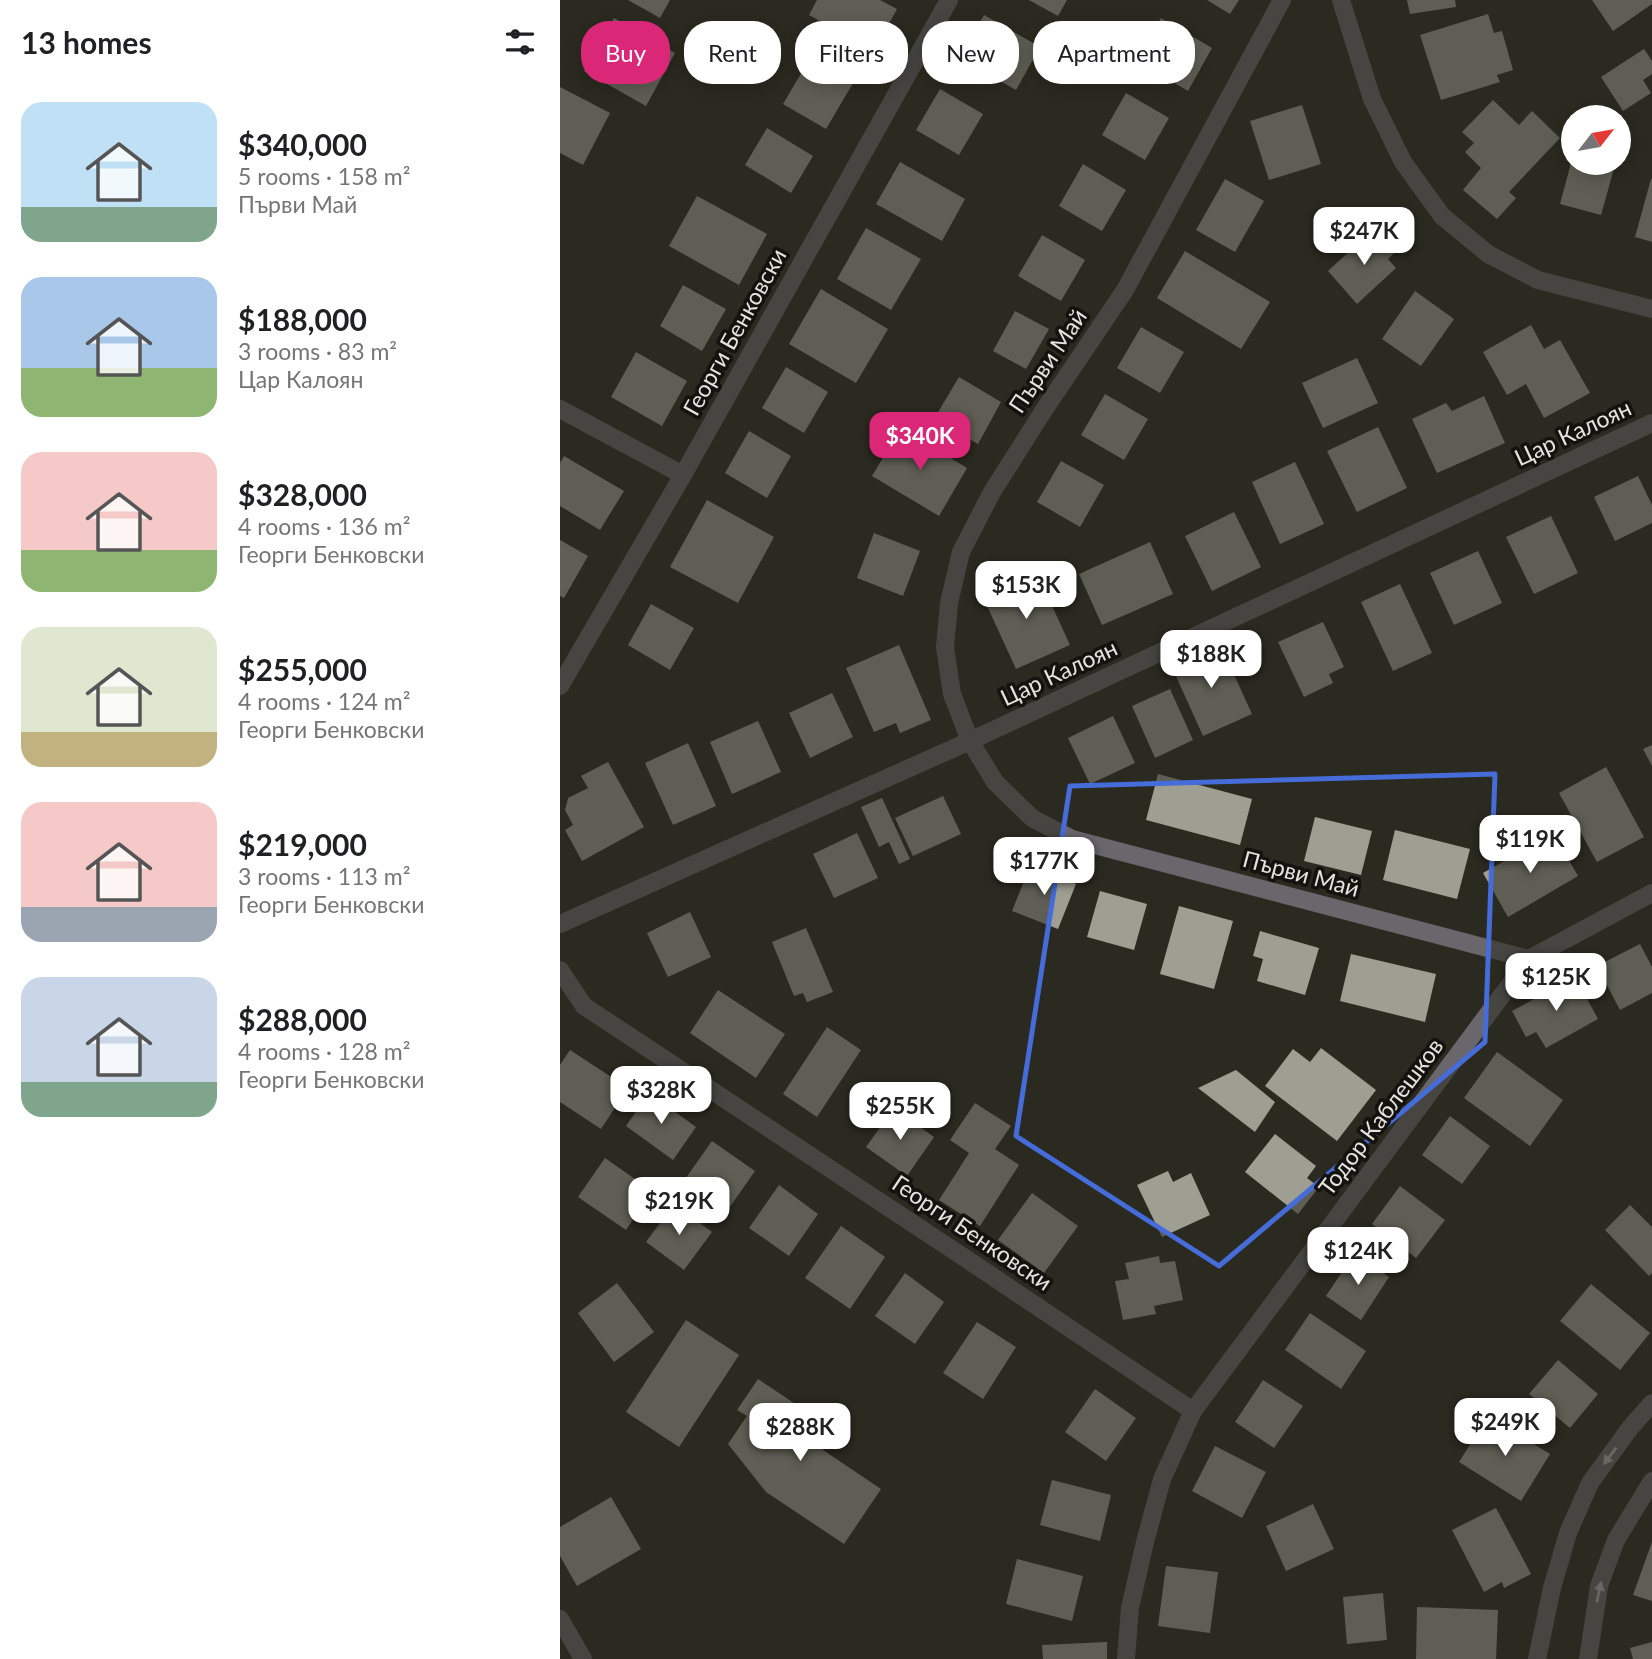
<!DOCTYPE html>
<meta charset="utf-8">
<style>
body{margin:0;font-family:Lato,sans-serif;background:#f2f2f2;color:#202124;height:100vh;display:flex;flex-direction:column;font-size:26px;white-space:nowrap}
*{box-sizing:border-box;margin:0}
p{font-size:23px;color:#757577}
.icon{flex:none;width:38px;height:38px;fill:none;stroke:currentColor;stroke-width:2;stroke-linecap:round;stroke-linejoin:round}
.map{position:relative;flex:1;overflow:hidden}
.side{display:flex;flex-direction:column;background:#fff;width:560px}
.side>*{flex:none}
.banner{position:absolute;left:21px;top:21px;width:665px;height:63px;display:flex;gap:14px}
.needle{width:46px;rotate:59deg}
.fabs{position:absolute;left:1001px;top:105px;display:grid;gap:14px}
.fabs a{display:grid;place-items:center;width:70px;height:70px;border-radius:50%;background:#fff;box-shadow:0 4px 18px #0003;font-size:35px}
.price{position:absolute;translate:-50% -60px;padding:0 16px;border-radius:14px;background:#fff;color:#222;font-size:23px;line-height:46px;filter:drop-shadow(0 2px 4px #0008)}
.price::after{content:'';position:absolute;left:50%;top:42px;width:21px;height:16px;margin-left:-10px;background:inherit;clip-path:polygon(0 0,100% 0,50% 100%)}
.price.current{background:#db2777;color:#fff}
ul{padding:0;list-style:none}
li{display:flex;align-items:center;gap:21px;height:175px;padding:0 21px}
li span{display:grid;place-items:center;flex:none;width:196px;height:140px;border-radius:21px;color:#555}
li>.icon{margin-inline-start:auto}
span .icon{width:84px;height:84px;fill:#fffc;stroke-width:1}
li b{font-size:30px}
h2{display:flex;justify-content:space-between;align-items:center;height:84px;padding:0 21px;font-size:30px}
.chip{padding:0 24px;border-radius:28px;background:#fff;box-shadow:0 4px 18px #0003;font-size:24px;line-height:63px}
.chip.current{background:#db2777;color:#fff}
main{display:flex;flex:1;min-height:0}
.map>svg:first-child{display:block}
.building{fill:#9e9e92}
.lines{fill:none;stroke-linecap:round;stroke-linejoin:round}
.street{stroke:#69676c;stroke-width:18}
.oneway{fill:#b3b2b0}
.marked{fill:none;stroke:#456cd9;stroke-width:5;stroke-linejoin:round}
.labels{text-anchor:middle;stroke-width:7;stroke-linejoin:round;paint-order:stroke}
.street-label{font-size:23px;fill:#e4e4dd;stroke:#13120e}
</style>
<main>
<section class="side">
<h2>13 homes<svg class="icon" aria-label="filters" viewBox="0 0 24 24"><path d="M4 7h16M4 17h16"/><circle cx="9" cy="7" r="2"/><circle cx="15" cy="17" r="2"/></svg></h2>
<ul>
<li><span style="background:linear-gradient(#bfe0f5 75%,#7fa58c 0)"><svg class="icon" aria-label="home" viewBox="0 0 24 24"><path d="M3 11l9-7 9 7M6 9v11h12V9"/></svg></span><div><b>$340,000</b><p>5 rooms · 158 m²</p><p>Първи Май</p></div></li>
<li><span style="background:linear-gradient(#a9c7e8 65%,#8fb573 0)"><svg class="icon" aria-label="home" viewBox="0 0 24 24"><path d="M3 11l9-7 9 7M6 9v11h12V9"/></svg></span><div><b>$188,000</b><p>3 rooms · 83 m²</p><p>Цар Калоян</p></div></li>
<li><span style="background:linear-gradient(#f6c9c9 70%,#8fb573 0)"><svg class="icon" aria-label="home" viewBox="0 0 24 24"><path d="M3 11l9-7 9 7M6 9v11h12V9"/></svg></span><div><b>$328,000</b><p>4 rooms · 136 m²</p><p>Георги Бенковски</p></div></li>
<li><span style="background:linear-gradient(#dfe7d0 75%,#c2b280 0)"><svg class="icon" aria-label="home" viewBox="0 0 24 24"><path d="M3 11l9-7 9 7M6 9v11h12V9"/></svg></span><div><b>$255,000</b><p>4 rooms · 124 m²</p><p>Георги Бенковски</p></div></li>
<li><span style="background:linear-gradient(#f6c9c9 75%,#9aa5b1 0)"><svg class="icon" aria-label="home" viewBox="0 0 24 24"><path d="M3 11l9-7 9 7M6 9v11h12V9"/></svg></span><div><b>$219,000</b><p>3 rooms · 113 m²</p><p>Георги Бенковски</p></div></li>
<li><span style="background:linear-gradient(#c9d6e8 75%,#7fa58c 0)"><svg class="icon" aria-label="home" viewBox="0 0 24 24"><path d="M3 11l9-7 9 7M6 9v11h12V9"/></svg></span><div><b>$288,000</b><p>4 rooms · 128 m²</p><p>Георги Бенковски</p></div></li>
</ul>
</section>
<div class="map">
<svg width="1092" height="1659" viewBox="0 0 1092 1659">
<rect width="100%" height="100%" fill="#2a2a20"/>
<g class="building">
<polygon points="68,0 110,0 100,18"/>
<polygon points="257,0 320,0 337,9 314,51 249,15"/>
<polygon points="469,0 507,0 498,16"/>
<polygon points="647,0 679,0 670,14"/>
<polygon points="847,0 895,0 896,7 850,14"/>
<polygon points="1032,0 1092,0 1092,4 1053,31"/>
<polygon points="928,14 934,33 942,31 953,70 937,75 940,82 881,100 860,35"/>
<polygon points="424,15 480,47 456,90 399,57"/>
<polygon points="54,18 115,53 86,106 24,71"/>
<polygon points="601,18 652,48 628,91 577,61"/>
<polygon points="1084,49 1092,61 1092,74 1083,80 1091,93 1063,111 1041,77"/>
<polygon points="253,53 296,78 266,129 223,104"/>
<polygon points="0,87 50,113 23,165 0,153"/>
<polygon points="380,89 423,114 399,155 356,130"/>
<polygon points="566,93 609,118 585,160 542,135"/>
<polygon points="933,100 959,125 972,111 1000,138 949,192 956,198 937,219 903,190 921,168 905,152 914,143 902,132"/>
<polygon points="742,105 761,164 709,180 690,121"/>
<polygon points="207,128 253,156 231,193 185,165"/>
<polygon points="340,162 405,199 382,241 316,204"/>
<polygon points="1011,163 1045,163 1055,165 1041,215 1000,204"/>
<polygon points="523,164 566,190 542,231 499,206"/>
<polygon points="665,179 704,201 675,252 636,230"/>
<polygon points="1091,179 1092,179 1092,242 1075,237"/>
<polygon points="137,196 207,234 179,285 109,246"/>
<polygon points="306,228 361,259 331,310 277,279"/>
<polygon points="814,229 835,252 828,259 836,268 797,304 768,271"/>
<polygon points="482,235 525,260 501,301 458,276"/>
<polygon points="625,251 710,302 681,349 597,298"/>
<polygon points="123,285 166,309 142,351 100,326"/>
<polygon points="261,289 328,329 296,383 229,344"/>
<polygon points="855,291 894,319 861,366 822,339"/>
<polygon points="455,311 489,329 466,369 433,351"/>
<polygon points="971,325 984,349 1000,340 1030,393 984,418 966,384 947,395 923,352"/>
<polygon points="581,327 624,352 600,393 557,368"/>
<polygon points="76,352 127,381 102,426 51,397"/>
<polygon points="797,358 818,403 763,428 742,383"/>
<polygon points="226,367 268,392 244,433 202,408"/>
<polygon points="399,377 441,402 418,444 374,419"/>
<polygon points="545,394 588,419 564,460 521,435"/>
<polygon points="924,396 945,443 877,473 852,419 886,403 892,411"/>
<polygon points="818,427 847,488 797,512 767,451"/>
<polygon points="341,428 407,468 379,516 312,476"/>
<polygon points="189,431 231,456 207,498 165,473"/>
<polygon points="4,456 64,491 40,530 0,506 0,463"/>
<polygon points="501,461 544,485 520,527 477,502"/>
<polygon points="735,462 764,524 720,544 692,482"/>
<polygon points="1078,476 1092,505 1092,523 1055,541 1034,497"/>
<polygon points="147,500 214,537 178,603 110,567"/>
<polygon points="674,512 701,567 652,591 625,536"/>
<polygon points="991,516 1018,573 974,594 946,537"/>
<polygon points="314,533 360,551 343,596 297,578"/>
<polygon points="0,540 28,556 4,598 0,596"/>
<polygon points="590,542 613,594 542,625 519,574"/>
<polygon points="918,551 942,603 894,625 870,573"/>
<polygon points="477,573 510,645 456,669 423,597"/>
<polygon points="840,584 872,653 833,671 801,602"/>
<polygon points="91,604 134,628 110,670 68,645"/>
<polygon points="763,622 784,667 769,674 773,683 744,697 718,642"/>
<polygon points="660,644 692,714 643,736 611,665"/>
<polygon points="339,645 371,720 340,733 336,723 314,732 286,668"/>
<polygon points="610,689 633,740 595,758 572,706"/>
<polygon points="272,693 293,737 250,758 229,713"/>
<polygon points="553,716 575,763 530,784 508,738"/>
<polygon points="198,721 221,772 172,794 150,742"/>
<polygon points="128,743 156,806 113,825 85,763"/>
<polygon points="1092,745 1092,766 1083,749"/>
<polygon points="48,762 84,827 22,861 5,830 13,825 5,810 8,798 28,788 21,776"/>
<polygon points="1046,767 1084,837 1037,862 999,793"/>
<polygon points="598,774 692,799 680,845 586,820"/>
<polygon points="383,796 401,834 353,856 335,818"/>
<polygon points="322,798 350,859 339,864 329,842 319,847 301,807"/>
<polygon points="755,817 812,831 801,875 744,861"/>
<polygon points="835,830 910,849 897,899 823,880"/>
<polygon points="297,833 318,878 274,898 253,854"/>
<polygon points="993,833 1018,876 948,917 923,873"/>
<polygon points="470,866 516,884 498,929 452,911"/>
<polygon points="540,891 587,904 574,950 527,937"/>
<polygon points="619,906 673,921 654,989 600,974"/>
<polygon points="130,912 151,957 108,977 87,933"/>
<polygon points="246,928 273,992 247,1002 243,993 234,996 212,942"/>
<polygon points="700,931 759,948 745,995 697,981 703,959 693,956"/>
<polygon points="1080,944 1092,967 1092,993 1060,1010 1037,966"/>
<polygon points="791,954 876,974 865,1022 780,1001"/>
<polygon points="1015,977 1038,1019 986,1048 976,1032 966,1037 952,1011"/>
<polygon points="158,990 225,1034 196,1078 130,1033"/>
<polygon points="267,1027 301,1050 257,1117 223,1094"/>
<polygon points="761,1048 816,1090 777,1141 705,1086 733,1049 750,1062"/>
<polygon points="10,1050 68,1088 41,1129 0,1102 0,1065"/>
<polygon points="937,1052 1003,1100 970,1146 904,1098"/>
<polygon points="676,1070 715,1102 695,1132 638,1088"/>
<polygon points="89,1093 136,1127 113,1160 66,1126"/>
<polygon points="415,1103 451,1126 435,1149 459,1165 420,1226 379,1200 409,1153 390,1140"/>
<polygon points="334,1108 374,1137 347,1176 306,1147"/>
<polygon points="890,1116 930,1146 902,1184 862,1155"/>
<polygon points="715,1134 756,1166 747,1178 759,1187 738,1214 685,1172"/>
<polygon points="152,1141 195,1171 167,1211 123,1182"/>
<polygon points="45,1158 92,1191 66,1230 18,1197"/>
<polygon points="608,1171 613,1182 631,1173 650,1215 602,1237 577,1185"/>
<polygon points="219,1185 258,1214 229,1256 189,1228"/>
<polygon points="840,1186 885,1220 856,1258 812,1224"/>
<polygon points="472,1193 518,1226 484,1273 438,1240"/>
<polygon points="114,1204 152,1232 124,1270 86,1242"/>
<polygon points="1070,1205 1092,1227 1092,1273 1089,1276 1045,1230"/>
<polygon points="281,1226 325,1257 290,1309 245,1278"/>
<polygon points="794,1254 829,1277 801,1320 766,1296"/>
<polygon points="599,1256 600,1263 615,1261 623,1300 594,1306 596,1314 563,1320 555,1281 569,1279 565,1263"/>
<polygon points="345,1273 384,1302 355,1344 315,1316"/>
<polygon points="57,1283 94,1332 54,1362 18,1313"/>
<polygon points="1031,1284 1090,1333 1060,1370 1000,1321"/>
<polygon points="750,1313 806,1351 781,1389 725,1350"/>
<polygon points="126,1320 179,1355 119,1447 66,1412"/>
<polygon points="417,1322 456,1347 423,1399 383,1373"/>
<polygon points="998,1360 1038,1394 1010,1428 969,1394"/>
<polygon points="198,1379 276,1431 263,1450 321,1489 284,1544 206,1492 168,1444 187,1416 177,1410"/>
<polygon points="703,1380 743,1406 714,1448 675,1422"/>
<polygon points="535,1389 576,1418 546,1461 505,1432"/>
<polygon points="928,1416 990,1454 961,1501 899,1462"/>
<polygon points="655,1446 706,1472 682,1518 632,1491"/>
<polygon points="492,1480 551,1495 540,1541 480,1525"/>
<polygon points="51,1497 81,1549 17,1586 0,1556 0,1527"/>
<polygon points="753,1504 774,1549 726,1571 706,1526"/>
<polygon points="936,1508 971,1574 944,1588 942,1582 924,1592 892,1530"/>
<polygon points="1092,1542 1092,1601 1073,1595"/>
<polygon points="457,1559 523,1576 512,1621 446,1604"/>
<polygon points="606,1566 658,1572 650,1633 598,1626"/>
<polygon points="823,1593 827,1640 787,1644 783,1597"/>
<polygon points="857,1607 938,1610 936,1659 856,1659"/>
<polygon points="547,1642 547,1659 483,1659 482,1645"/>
<polygon points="1092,1642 1092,1659 1073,1659 1070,1648"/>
</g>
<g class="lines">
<g class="street">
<polyline points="722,0 565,290 484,410 432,492 401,552 389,603 385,647 392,694 410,741 435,782 472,818 512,839 969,959"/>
<polyline points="781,0 812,99 843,162 882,216 928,254 978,280 1092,309"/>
<polyline points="0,409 123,475"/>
<polyline points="0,686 123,475 389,0"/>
<polyline points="0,924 410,741 1092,423"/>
<polyline points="0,970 24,1006 405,1258 633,1411"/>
<polyline points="0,1619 23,1659"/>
<polyline points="566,1659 570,1608 585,1542 602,1479 633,1411 969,959 1092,893"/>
<polyline points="977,1659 992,1588 1008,1533 1030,1483 1070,1428 1092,1403"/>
<polyline points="1028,1659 1039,1586 1056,1540 1092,1481"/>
</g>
</g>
<defs><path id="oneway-solid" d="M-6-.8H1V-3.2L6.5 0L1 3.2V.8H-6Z" transform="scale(1.75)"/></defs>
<g class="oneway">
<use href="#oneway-solid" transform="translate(1050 1456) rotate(127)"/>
<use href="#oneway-solid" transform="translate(1039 1592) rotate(-78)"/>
</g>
<path d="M0 0H1092V1659H0ZM 935,774 L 925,1042 L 659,1266 L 456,1136 L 510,786 Z" fill="#2a2a20" fill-opacity=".55" fill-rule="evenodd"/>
<path class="marked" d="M 935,774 L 925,1042 L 659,1266 L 456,1136 L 510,786 Z"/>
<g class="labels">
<g class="street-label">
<text transform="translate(175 332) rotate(-61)" y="8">Георги Бенковски</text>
<text transform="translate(488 361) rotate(-56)" y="8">Първи Май</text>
<text transform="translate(1013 433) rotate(-25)" y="8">Цар Калоян</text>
<text transform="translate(499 673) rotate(-25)" y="8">Цар Калоян</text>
<text transform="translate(741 874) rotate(15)" y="8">Първи Май</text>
<text transform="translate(821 1117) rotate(-53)" y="8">Тодор Каблешков</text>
<text transform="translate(412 1233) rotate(34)" y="8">Георги Бенковски</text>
</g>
</g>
</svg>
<div class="fabs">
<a><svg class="needle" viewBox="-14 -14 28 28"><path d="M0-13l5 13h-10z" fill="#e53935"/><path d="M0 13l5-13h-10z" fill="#757577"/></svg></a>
</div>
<b class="price" style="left:804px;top:267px">$247K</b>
<b class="price current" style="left:360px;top:472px">$340K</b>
<b class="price" style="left:466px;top:621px">$153K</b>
<b class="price" style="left:651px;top:690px">$188K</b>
<b class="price" style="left:970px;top:875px">$119K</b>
<b class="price" style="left:484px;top:897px">$177K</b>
<b class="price" style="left:996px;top:1013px">$125K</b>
<b class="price" style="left:101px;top:1126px">$328K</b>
<b class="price" style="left:340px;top:1142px">$255K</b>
<b class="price" style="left:119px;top:1237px">$219K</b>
<b class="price" style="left:798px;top:1287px">$124K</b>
<b class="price" style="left:945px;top:1458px">$249K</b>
<b class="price" style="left:240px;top:1463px">$288K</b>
<div class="banner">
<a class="chip current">Buy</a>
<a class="chip">Rent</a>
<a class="chip">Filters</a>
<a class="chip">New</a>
<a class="chip">Apartment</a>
</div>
</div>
</main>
